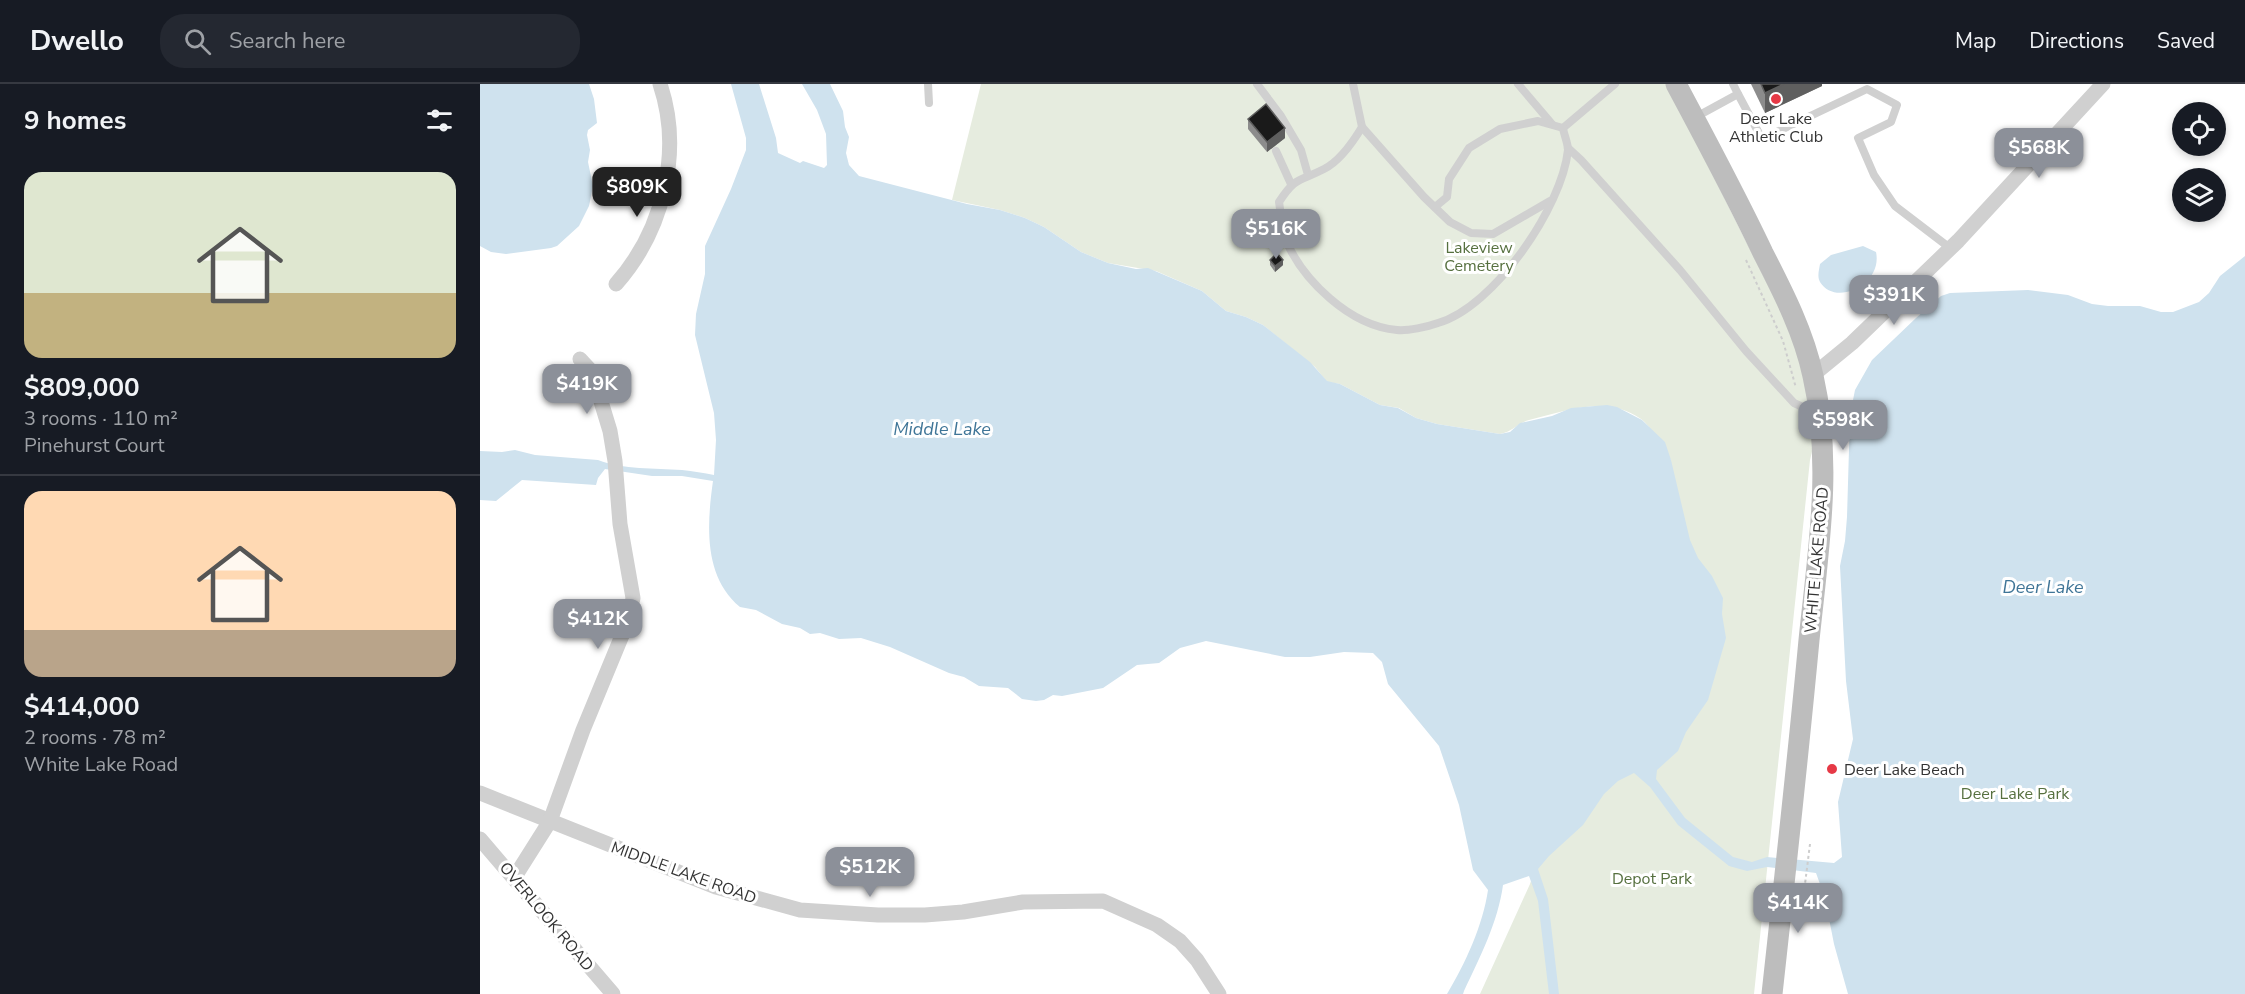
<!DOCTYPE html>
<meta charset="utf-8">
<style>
body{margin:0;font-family:"Nunito Sans",sans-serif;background:#242831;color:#f1f3f6;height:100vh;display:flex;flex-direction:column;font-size:22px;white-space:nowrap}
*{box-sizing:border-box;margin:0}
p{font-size:20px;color:#9ea1a6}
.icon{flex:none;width:33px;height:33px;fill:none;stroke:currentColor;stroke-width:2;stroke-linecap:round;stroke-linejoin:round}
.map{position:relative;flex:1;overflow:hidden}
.details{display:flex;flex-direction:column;background:#171b24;width:480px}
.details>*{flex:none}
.tools{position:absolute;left:1692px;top:18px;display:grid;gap:12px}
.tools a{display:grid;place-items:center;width:54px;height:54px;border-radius:50%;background:#171b24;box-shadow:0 3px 9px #0003;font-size:30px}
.price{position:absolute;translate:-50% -51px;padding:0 14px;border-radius:12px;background:#8c9099;color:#fff;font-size:20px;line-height:39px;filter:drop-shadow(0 2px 3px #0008)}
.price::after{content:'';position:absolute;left:50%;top:36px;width:18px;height:14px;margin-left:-9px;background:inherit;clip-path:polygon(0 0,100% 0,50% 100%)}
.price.on{background:#222;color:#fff}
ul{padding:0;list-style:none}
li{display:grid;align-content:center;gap:12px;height:318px;padding:0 24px}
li+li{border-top:2px solid #363941}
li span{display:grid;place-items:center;height:186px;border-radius:18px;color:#555}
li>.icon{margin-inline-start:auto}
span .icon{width:108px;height:108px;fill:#fffc;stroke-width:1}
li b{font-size:26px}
h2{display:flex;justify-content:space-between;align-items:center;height:72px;padding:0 24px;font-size:26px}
header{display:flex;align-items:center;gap:36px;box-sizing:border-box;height:84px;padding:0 30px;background:#171b24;border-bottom:2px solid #363941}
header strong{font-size:28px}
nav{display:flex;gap:33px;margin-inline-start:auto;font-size:21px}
.search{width:420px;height:54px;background:#242831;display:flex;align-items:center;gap:15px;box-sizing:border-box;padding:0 21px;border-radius:24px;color:#9ea1a6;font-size:22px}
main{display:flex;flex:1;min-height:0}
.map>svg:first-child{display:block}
.green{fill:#e6ecdf}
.water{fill:#cfe2ee}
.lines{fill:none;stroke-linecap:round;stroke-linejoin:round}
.path{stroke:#cdcdcd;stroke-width:2;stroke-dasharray:3 3;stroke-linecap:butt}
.lane{stroke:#d0d0d0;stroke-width:8}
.street{stroke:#d0d0d0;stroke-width:15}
.secondary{stroke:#bdbdbd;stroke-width:21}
.wall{fill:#8c8c8c}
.shaded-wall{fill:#5f5f5f}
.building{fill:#1a1a1a;stroke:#5f5f5f;stroke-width:1.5}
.poi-dot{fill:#e63946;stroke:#fff;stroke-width:2}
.labels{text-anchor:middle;stroke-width:6;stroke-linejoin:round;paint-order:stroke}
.poi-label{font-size:16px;fill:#333;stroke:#fff}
.park-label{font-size:16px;fill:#56703f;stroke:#fff}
.street-label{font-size:16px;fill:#333;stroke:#fff}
.water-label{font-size:18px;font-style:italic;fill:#3f7597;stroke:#fff}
</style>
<header>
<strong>Dwello</strong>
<div class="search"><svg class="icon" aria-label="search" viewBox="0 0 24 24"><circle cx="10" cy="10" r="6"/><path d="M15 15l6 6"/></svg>Search here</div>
<nav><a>Map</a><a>Directions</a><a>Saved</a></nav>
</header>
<main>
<section class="details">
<h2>9 homes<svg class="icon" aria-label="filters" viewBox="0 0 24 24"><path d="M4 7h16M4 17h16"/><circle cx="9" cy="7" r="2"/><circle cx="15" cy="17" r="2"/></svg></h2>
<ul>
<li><span style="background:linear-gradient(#dfe7d0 65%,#c2b280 0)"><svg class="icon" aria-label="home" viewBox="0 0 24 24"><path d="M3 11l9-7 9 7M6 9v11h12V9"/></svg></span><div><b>$809,000</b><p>3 rooms · 110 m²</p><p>Pinehurst Court</p></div></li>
<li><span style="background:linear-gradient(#ffd9b3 75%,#b9a48a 0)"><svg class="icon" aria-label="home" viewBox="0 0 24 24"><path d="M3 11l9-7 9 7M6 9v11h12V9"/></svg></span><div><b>$414,000</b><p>2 rooms · 78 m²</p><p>White Lake Road</p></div></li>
</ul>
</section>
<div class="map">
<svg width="1765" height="910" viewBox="0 0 1765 910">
<rect width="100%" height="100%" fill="#fff"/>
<path class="green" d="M 501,0 L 1187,0 L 1314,253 L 1336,351 L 1330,376 L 1274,910 L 1000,910 L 1050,800 L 1191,376 C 1183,365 1171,342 1161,335 C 1126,310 1086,327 1049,336 C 1038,339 1032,348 1020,350 L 957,340 L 936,334 L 919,324 L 900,321 L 860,300 L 847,298 L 835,283 L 783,241 L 766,233 L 746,227 L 722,207 L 676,187 L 628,179 L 601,168 L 564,143 L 545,134 L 520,126 L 472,116 Z"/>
<g class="water">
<polygon points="0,0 109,0 114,15 117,39 108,46 107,51 110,66 108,78 113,102 109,122 99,142 77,162 71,164 26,170 11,168 0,162"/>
<path d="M 251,0 L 279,0 L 296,54 L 298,69 L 320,79 L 323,77 L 344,84 L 347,81 L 346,50 L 337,26 L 322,0 L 350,0 L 363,27 L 365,43 L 369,53 L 366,69 L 369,81 L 379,92 L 487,120 L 520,126 L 545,134 L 564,143 L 601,168 L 628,179 L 656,185 L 668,184 L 722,207 L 746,227 L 766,233 L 783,241 L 830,278 L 847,297 L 860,300 L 900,321 L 918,324 L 936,334 L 957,340 L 1020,350 L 1030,348 L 1040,339 L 1072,332 L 1091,324 L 1127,321 L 1137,323 L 1162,336 L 1185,358 L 1191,376 L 1210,456 L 1218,474 L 1232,492 L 1243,514 L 1242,530 L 1246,554 L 1228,616 L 1206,648 L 1198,667 L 1177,686 L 1176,695 L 1205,734 L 1253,773 L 1272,778 L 1287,773 L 1354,779 L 1362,773 L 1358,718 L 1373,655 L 1366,597 L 1360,482 L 1365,457 L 1367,433 L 1370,331 L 1375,306 L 1392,276 L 1436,234 L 1461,212 L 1470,209 L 1548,206 L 1588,211 L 1612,220 L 1628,222 L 1660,222 L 1681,228 L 1693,228 L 1719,218 L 1729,209 L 1740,192 L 1765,172 L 1765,910 L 1368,910 L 1354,860 L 1345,814 L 1336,789 L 1287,783 L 1267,787 L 1249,782 L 1198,741 L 1170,703 L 1154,689 L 1138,697 L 1124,710 L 1103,741 L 1069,772 L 1058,785 L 1068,815 L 1079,910 L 1069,910 L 1058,817 L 1049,792 L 1023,801 C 1018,838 1000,873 984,907 L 983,910 L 967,910 C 985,880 1003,841 1008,806 L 993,786 L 979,721 L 959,662 L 908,600 L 902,578 L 893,569 L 864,568 L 830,573 L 805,573 L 726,557 L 700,564 L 679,579 L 657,581 L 623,604 L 582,612 L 573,611 L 564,616 L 556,617 L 542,615 L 528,604 L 499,602 L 484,593 L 469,589 L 410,563 L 381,554 L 359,555 L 340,549 L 330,550 L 320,544 L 302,540 L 276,526 L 260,523 C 223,492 227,440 233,397 L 202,392 L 172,392 L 125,385 L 118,394 L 116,401 L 42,396 L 16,417 L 0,416 L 0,367 L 22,368 L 35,366 L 55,371 L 118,376 C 144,386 174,384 202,386 C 213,387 224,389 234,391 L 236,356 L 234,329 L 215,251 L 216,230 L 225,190 L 225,162 L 251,105 L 266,66 L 266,54 Z"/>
<path d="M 1383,162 L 1396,168 C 1403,201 1355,223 1340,198 C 1337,193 1339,186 1340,180 L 1351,171 Z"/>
</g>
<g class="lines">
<g class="path">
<polyline points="1266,176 1303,257 1316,304"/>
<polyline points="1330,760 1324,808 1331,810 1336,819"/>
</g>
<g class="lane">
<polyline points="448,0 449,19"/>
<polyline points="777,0 801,32 821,66 828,91"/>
<path d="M 873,0 L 882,43 C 873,58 860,77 844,85 C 819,98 816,92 799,118 C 801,129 801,143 805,154 C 822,196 870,242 917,246 C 928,247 947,243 958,239 C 1014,223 1082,123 1088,66 C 1088,59 1084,51 1083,44"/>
<polyline points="1038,0 1072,40"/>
<polyline points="1258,10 1282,55 1387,5 1417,21 1411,38 1378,54 1394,91 1415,122 1470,164"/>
<polyline points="1214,34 1258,10 1253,0"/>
<polyline points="882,43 944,113 970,138 991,149 1013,150 1070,117"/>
<polyline points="1083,44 1135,0"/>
<polyline points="1088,64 1101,76 1200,186 1266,267 1314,319 1336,329"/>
<polyline points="796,67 811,100"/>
<polyline points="955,123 967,113 969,95 989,64 1020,45 1058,37 1083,44"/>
</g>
<g class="street">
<path d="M 136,200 C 183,147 203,68 180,0"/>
<polyline points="1333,291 1372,259 1478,157 1623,0"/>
<polyline points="0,709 236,803 320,826 398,831 445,831 483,828 543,818 623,817 677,841 700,857 717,876 739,910"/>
<polyline points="0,755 133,910"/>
<polyline points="34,794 70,737 103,646 148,537 153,514 140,440 135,377 130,347 112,288 100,275"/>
</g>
<path class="secondary" d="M 1196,0 C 1226,56 1256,112 1283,169 C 1303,208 1324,249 1333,292 C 1353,379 1338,468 1329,556 C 1318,674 1305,792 1292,910"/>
</g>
<g class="wall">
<polygon points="1271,0 1342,0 1342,2 1285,29"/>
<polygon points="768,35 805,54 787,68 768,45"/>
<polygon points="790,176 803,181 795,188 790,181"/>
</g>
<g class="shaded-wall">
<polygon points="1304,0 1342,0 1342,2 1285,29 1285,9"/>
<polygon points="805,44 805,54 787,68 787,58"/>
<polygon points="803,176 803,181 795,188 795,182"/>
</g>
<g class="building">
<polygon points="1281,0 1304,0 1285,9"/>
<polygon points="786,20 805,44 787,58 768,35"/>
<polygon points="797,169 803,176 795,182 790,176"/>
</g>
<g class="poi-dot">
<circle cx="1296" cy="15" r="6"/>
<circle cx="1352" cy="685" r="6"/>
</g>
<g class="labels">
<g class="poi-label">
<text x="1296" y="40">Deer Lake<tspan x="1296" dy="18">Athletic Club</tspan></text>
<text x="1364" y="691" text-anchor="start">Deer Lake Beach</text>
</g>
<g class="park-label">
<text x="999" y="169">Lakeview<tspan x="999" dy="18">Cemetery</tspan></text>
<text x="1535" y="715">Deer Lake Park</text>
<text x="1172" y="800">Depot Park</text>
</g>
<g class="street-label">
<text transform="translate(1336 476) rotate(-85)" y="6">WHITE LAKE ROAD</text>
<text transform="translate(204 788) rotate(20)" y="6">MIDDLE LAKE ROAD</text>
<text transform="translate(67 832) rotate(50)" y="6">OVERLOOK ROAD</text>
</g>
<g class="water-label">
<text x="462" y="351">Middle Lake</text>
<text x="1563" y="509">Deer Lake</text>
</g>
</g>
</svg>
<div class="tools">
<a><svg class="icon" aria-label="locate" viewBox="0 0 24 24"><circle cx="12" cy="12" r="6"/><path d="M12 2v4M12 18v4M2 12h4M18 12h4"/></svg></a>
<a><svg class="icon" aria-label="layers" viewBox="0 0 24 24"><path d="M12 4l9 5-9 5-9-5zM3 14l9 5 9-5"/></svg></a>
</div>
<b class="price" style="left:1559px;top:95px">$568K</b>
<b class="price on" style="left:157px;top:134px">$809K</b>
<b class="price" style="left:796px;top:176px">$516K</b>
<b class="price" style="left:1414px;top:242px">$391K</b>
<b class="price" style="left:107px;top:331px">$419K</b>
<b class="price" style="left:1363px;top:367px">$598K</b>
<b class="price" style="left:118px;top:566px">$412K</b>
<b class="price" style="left:390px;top:814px">$512K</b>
<b class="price" style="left:1318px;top:850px">$414K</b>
</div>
</main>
